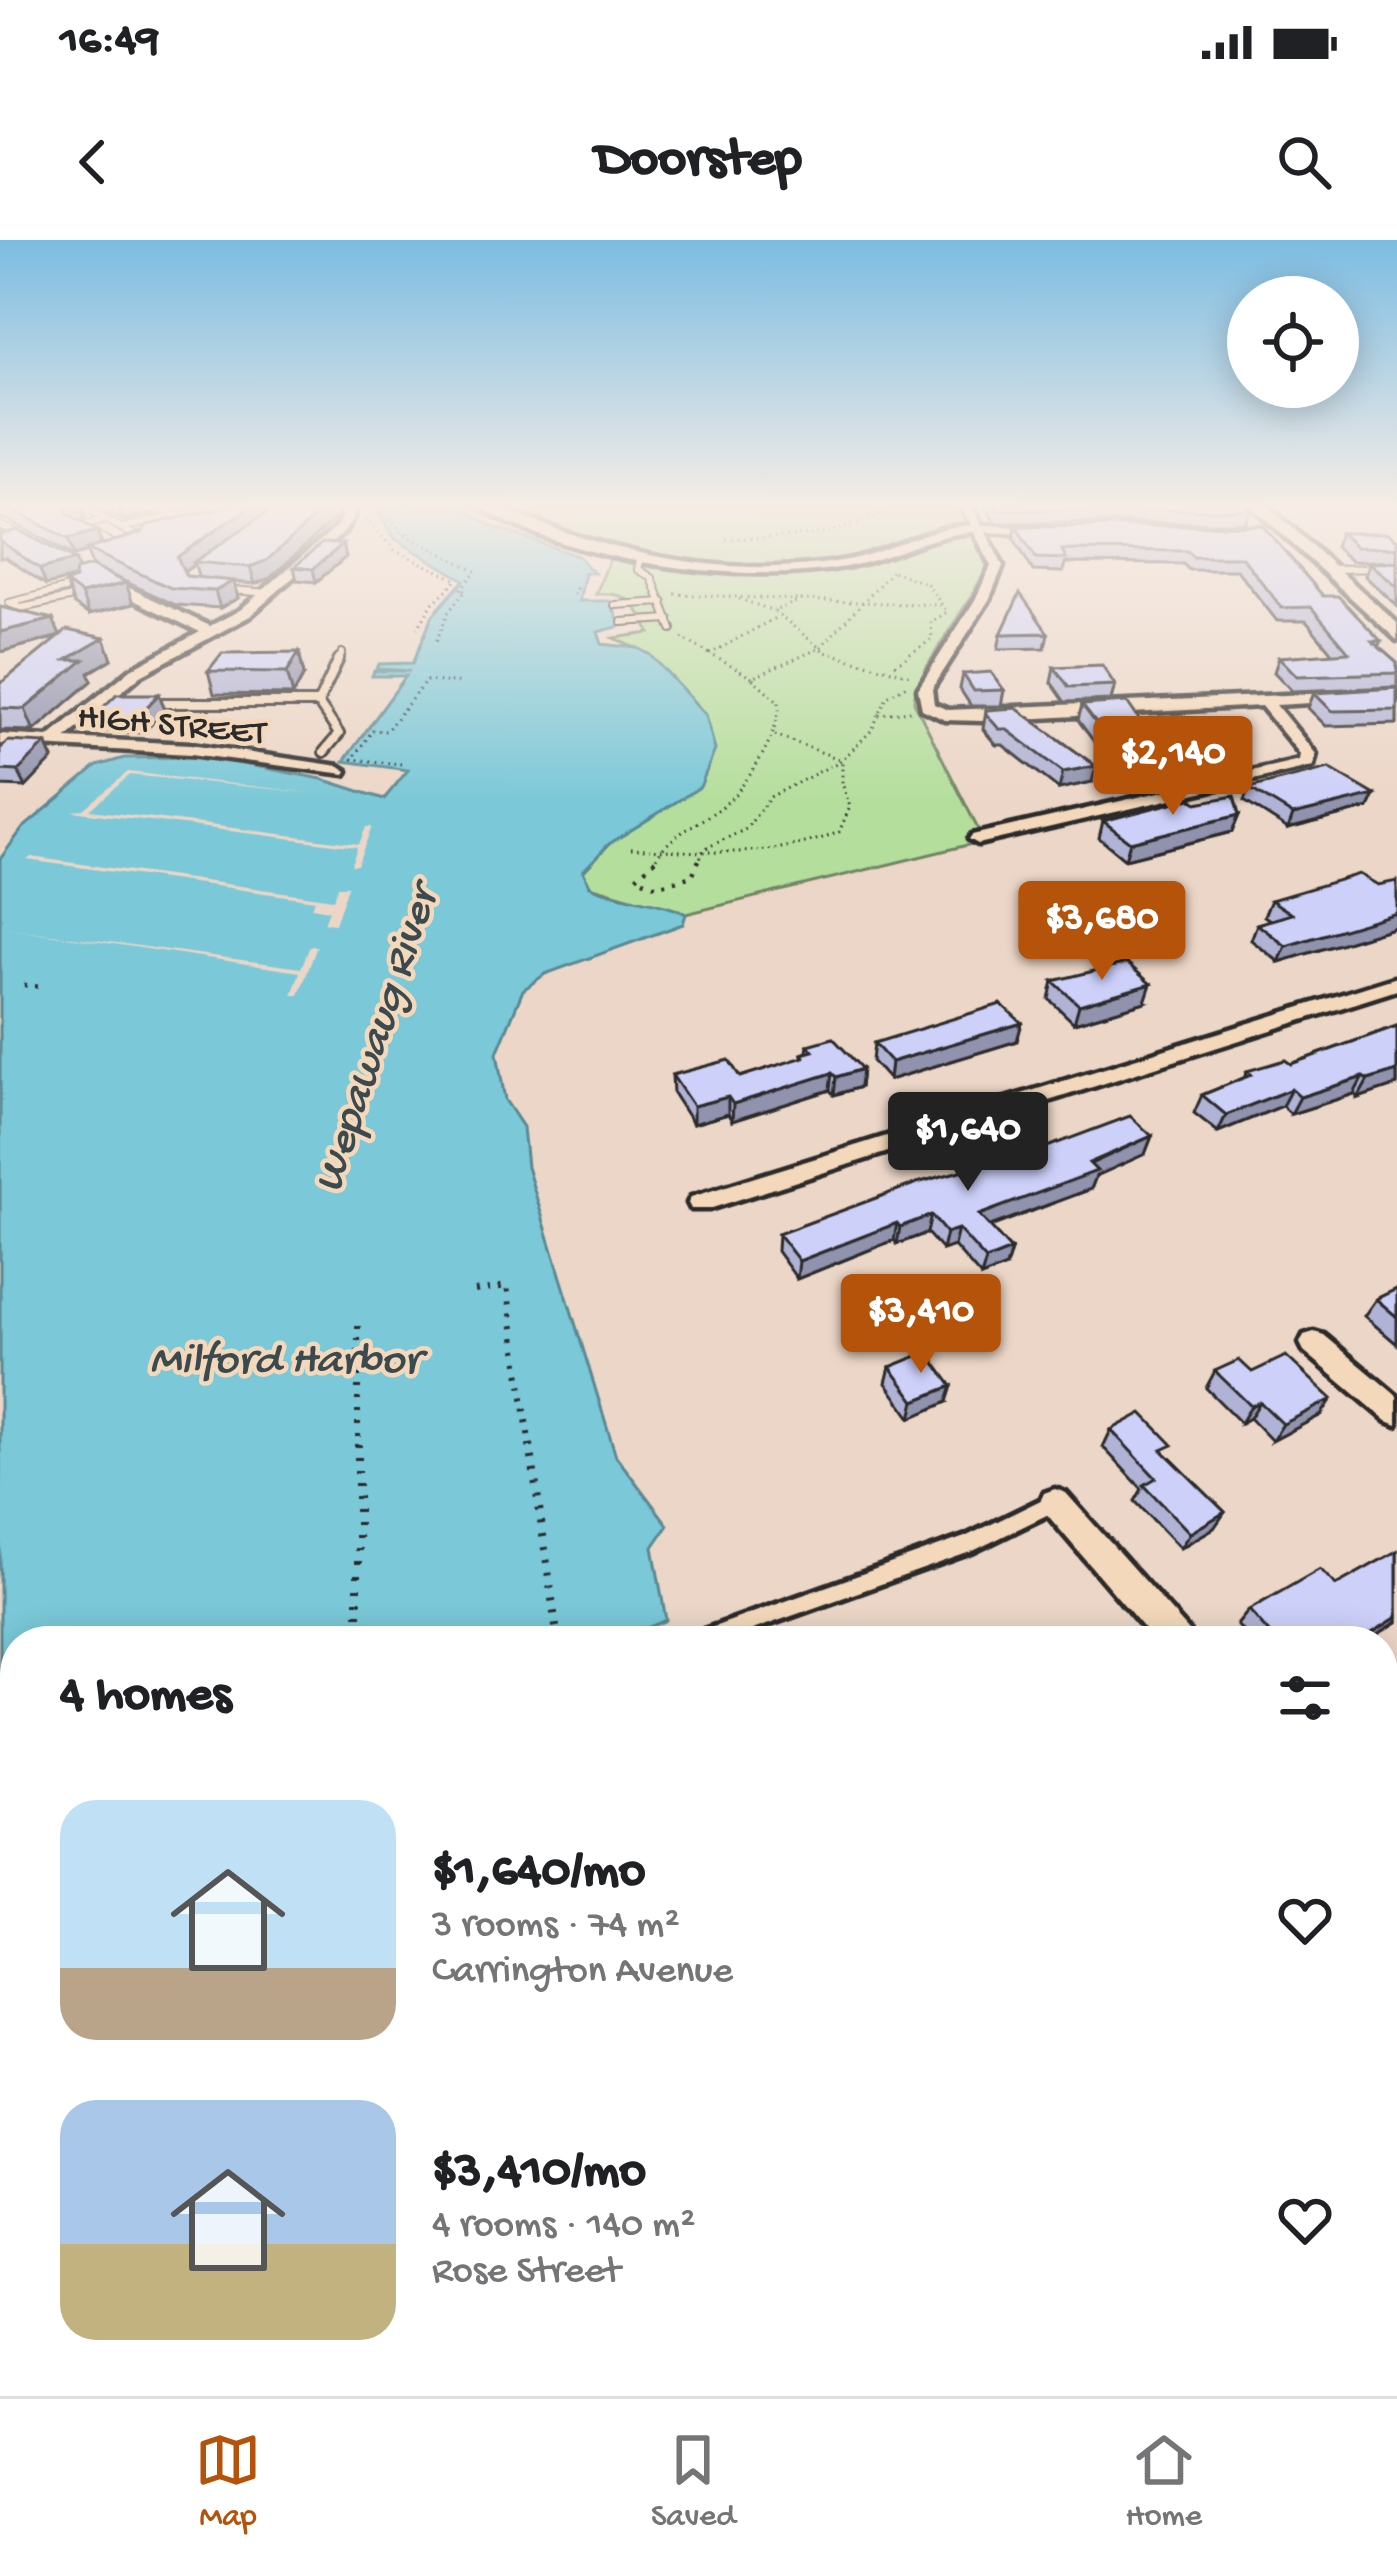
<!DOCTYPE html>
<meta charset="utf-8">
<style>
body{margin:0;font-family:"Gochi Hand",sans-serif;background:#f6f6f6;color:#202124;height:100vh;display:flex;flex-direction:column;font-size:45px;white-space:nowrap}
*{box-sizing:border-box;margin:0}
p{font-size:39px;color:#757577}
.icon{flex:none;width:66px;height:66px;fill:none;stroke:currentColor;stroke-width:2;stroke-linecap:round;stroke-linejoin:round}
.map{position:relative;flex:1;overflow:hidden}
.sheet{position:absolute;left:0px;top:1386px;width:1398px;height:771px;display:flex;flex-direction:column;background:#fff;border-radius:48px 48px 0 0;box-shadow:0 6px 30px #0003}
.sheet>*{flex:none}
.controls{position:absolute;left:1227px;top:36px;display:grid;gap:24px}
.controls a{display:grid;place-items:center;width:132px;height:132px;border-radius:50%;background:#fff;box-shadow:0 6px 30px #0003;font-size:60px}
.price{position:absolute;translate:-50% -102px;padding:0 27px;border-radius:12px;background:#b45309;color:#fff;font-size:39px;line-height:78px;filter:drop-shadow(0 3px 6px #0008)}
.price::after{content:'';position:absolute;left:50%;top:72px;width:36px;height:27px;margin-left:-18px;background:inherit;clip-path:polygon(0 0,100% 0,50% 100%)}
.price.active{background:#222;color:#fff}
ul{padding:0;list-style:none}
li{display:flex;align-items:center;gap:36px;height:300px;padding:0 60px}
li span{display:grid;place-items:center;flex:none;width:336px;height:240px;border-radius:36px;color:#555}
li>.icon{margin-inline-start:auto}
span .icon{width:144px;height:144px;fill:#fffc;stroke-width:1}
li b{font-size:51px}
h2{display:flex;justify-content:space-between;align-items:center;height:144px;padding:0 60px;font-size:51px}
.status{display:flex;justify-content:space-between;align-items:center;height:84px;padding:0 60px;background:#fff;direction:ltr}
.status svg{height:33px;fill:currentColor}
header{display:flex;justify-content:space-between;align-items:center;height:156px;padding:0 60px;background:#fff;font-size:54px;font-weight:700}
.dock{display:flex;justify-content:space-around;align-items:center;height:168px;border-top:3px solid #e0e0e0;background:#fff;font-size:33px;color:#757577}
.dock a{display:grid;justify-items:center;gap:6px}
.dock .active{color:#b45309}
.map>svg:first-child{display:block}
.green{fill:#b4de9c;stroke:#708464;stroke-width:3}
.water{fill:#7ac8d8;stroke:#5a8993;stroke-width:3}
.pier{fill:#ecd6c7}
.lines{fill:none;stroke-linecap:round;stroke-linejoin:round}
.lane-far2-casing{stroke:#2b2b2b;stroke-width:10}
.lane-far1-casing{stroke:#2b2b2b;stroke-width:14}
.lane-casing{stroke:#2b2b2b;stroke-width:26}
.street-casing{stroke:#2b2b2b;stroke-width:9}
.secondary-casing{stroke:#2b2b2b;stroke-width:9}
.path-far3{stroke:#2b2b2b;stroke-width:3;stroke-dasharray:1.5 4.5;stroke-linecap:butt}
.path-far2{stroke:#2b2b2b;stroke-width:4.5;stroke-dasharray:3 8;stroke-linecap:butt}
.path-far1{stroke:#2b2b2b;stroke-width:6;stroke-dasharray:3 9;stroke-linecap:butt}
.path{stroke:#2b2b2b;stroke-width:8;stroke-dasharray:3 10;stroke-linecap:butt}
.lane-far2{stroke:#f4d8bb;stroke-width:6}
.lane-far1{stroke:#f4d8bb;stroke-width:8}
.lane{stroke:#f4d8bb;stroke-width:16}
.street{fill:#f4d8bb;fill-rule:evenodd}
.secondary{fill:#f4d8bb;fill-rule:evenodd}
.wall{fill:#b0b3d6;stroke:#2b2b2b;stroke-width:3;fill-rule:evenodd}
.shaded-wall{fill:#9092ae;stroke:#2b2b2b;stroke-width:3}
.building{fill:#cdd0f9;stroke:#2b2b2b;stroke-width:3}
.labels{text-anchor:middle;stroke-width:9;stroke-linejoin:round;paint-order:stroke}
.far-street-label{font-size:36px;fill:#2b2b2b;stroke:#f4d8bb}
.water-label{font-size:45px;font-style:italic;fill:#3b4a4e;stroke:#f4d8bb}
</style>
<div class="status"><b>16:49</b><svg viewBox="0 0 49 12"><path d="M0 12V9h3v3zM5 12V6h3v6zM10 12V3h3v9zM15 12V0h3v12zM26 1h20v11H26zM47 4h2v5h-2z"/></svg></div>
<header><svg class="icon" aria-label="back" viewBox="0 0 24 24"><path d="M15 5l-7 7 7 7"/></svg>Doorstep<svg class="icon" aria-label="search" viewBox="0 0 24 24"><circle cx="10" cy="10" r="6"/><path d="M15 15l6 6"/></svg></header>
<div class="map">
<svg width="1397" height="2156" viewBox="0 0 1397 2156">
<rect width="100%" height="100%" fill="#ecd6c7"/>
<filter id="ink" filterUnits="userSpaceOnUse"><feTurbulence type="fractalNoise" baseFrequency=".00833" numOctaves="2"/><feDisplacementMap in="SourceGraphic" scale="24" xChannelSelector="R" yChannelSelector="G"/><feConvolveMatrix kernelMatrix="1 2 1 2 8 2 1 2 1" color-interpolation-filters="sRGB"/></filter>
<g filter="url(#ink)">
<path class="green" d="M 462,263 L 956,263 L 987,326 C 973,362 914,433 914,462 L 984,601 L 686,674 L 590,646 L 583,632 L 609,604 L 657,425 L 651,415 L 614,398 L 650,393 C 636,364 629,351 596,354 L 610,318 L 552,301 Z"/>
<path class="water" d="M 372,263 L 454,263 L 491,286 L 578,316 L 594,333 L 585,333 L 579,361 L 610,361 L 621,386 L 598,392 L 602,404 L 638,408 L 651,415 L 706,475 L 715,510 L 700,547 L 609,604 L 583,631 L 590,646 C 621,660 663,661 686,674 L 683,684 L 545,734 L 523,750 L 497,813 L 505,860 L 523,887 L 527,927 L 616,1216 L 668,1285 L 653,1307 L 666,1380 L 617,1401 L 15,1401 L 15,2142 L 820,2142 L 826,2156 L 0,2156 L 0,619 L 23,588 L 97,526 L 124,518 L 207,517 L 322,539 L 384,559 L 408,530 L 344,521 L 406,436 L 372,436 L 374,431 L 410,431 L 377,429 L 379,424 L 413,423 L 433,375 L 464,340 L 395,299 Z"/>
<g class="pier">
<polygon points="128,532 313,553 130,535 90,570 359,604 366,587 372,587 357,625 351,625 357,607 72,571 84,569"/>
<polygon points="31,617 333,659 338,646 348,646 335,684 324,683 329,670 311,667 315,660 27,620"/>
<polygon points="0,687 301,728 310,706 317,706 299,755 292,755 300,732"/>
</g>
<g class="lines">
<defs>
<g id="lane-far2">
<polyline points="77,263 137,297 149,294"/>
<polyline points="152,263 178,276"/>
<polyline points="106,280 79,286 120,308"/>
<polyline points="0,285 27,299"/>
<polyline points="122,288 216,267 241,267"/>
<polyline points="640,320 638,329 652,338 672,389"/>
<polyline points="1327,329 1397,328"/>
<polyline points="73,348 77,355 73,357 21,368 9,363 84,344"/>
<polyline points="219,349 269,353"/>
<polyline points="615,365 663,362"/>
<polyline points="622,382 669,379"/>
<polyline points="338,422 342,413"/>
</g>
<g id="lane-far1">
<polyline points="146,463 318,463"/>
<polyline points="324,512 339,494 318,463 339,419"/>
</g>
<polyline id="lane" points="698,1401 969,1304 1055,1262"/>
<g id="street">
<polygon points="331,263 344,263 355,274 345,291 250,376 141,435 66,498 191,504 339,526 347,531 345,534 191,514 0,504 0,494 48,497 131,429 200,392 94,341 94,335 102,335 210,386 240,370 336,287 343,275"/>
<path d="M 473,263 L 489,263 C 600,311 725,342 847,320 C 890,312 925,287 971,285 L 959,263 L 971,263 L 982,285 L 1053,289 L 1049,295 L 986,292 L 1003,326 L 989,360 L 932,449 L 934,464 L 948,470 L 1397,450 L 1397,458 L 1276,465 L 1316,514 L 1313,526 L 978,604 L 969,599 L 972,595 L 1299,520 L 1300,514 L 1261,466 L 984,481 L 945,480 L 922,469 L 918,449 L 975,360 L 991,326 L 974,292 C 929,294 894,318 850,326 C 745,347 563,322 473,263 Z"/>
<polygon points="1397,737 1397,750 709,969 691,969 688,963 691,957"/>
<polygon points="1314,1092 1324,1095 1397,1156 1397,1185 1387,1181 1304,1111 1300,1103 1304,1095"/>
<polygon points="1055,1249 1066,1253 1188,1390 1193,1401 1155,1401 1044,1271 1040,1262 1044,1253"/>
<polygon points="1397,1512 1397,1551 1383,1557 1383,1518"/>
<polygon points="1383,1618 1397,1624 1397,1671 1383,1665"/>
</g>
<polygon id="secondary" points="1248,263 1265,263 1397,383 1397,400"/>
</defs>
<use href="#lane-far2" class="lane-far2-casing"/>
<use href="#lane-far1" class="lane-far1-casing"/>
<use href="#lane" class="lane-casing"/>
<use href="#street" class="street-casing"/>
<use href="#secondary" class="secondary-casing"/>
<g class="path-far3">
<polyline points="1389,263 1397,271"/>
<polyline points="384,266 402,293 476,331 460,350 466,350 448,373 436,402"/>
<polyline points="365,279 395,310 457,340 433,363 418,388"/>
<path d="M 726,299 C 780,296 851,301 894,263"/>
<polyline points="893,331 927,344 947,372 931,382 932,399 893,426"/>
<polyline points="675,354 801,360 774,371 825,412 910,435"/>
<polyline points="574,355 577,345"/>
<polyline points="739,359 774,371"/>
<polyline points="801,360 941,365"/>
<polyline points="682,398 710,414"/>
<polyline points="752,438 710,414 777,377"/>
<polyline points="879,474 911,471"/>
<polyline points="775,495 842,520"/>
<polyline points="401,524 352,519 373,490 386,491 426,441 460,443"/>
<path d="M 631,608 C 705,612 769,620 839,592 L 850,567 L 842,543 L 842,520"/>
<path d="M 653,623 C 668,595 695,586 720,568 C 744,551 781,493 779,462 L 752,438 L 820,408 L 893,330"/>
<polyline points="698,623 704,609 746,589 770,557 842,520 872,490 887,456 907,445"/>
</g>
<g class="path-far2">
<polyline points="655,620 636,637 657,646 692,636 699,620"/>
<polyline points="24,745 41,747"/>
</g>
<g class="path-far1">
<polyline points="475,1051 507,1046 530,1207"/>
<polyline points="358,1086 358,1207"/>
</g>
<g class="path">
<polyline points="358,1204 358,1401"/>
<polyline points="530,1204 558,1401"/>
</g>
<use href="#lane-far2" class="lane-far2"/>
<use href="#lane-far1" class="lane-far1"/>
<use href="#lane" class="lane"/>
<use href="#street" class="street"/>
<use href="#secondary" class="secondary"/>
</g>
<g class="wall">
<path d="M 0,263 L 86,277 L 77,280 L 97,291 L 102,305 L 234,263 L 335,263 L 337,276 L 270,338 L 255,344 L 233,342 L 238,358 L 220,368 L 176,365 L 92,326 L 87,312 L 74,316 L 4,278 L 0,279 ZM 195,324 L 198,337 L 186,336 L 184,332 Z"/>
<polygon points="88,263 152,263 155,273 123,280"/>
<polygon points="984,263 1243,263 1249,270 1245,283 995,283"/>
<polygon points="1262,285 1323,356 1381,401 1378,407 1397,423 1397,447 1292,451 1274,432 1279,417 1333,414 1306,381 1277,381 1237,330 1189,330 1183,324 1065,323 1063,332 1033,331 1014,299 1016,287"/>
<polygon points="0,291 1,294 78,330 133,364 89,375 74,365 66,343 75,338 46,345 5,317 0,318"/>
<polygon points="1340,293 1397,300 1397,366 1365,336 1370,323 1394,322 1351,321 1335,307"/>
<polygon points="346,317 316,342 297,340 294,327"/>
<polygon points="0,367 53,379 60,396 104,398 112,419 89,433 92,441 34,491 0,490 0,444 59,397 0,412"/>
<polygon points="1048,393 1045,408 998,409 1001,394"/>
<polygon points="299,412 304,435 293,455 214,454 208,431"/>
<polygon points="1054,427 1115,445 1111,460 1065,462 1051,442"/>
<polygon points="963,434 1004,450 1001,466 971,466 960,449"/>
<polygon points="1397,448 1397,484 1326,486 1308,468 1314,453"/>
<polygon points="159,454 165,470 143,493 101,491 95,475"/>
<polygon points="1082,465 1153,500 1148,516 1116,506 1097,506 1078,480"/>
<polygon points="986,470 1092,542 1059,549 1003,505 996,505 983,489"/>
<polygon points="46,503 53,519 26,547 0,546 0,509"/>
<polygon points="1249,548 1375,555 1369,568 1288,589 1244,561"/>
<polygon points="1239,575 1232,592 1125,619 1099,598 1103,581"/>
<polygon points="1271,660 1396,684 1393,688 1279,722 1251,700 1257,684 1270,680 1264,676"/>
<polygon points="1053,741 1145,762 1074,783 1049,759"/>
<polygon points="1397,786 1397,845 1358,858 1354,854 1291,874 1282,866 1218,892 1194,873 1202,855 1244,838 1247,831 1291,824"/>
<polygon points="1017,801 889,840 872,821 874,803"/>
<polygon points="808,805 862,829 860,847 834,855 830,850 732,881 728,874 693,884 673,853 672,835 740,837 802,818 802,814 807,812"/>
<polygon points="1152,896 1145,914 1096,936 1091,949 990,987 1011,1010 1006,1027 981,1037 954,1006 942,1010 927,993 897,1004 894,1000 797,1039 777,1011 778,994 999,925"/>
<polygon points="1397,1049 1397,1104 1364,1076 1376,1059"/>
<polygon points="890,1127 947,1162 911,1178 886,1143"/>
<polygon points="1215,1131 1252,1132 1321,1175 1272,1201 1250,1178 1241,1183 1206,1148"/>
<polygon points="1111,1190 1167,1215 1225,1272 1214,1288 1180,1308 1135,1261 1142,1249 1103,1207"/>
<polygon points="1397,1311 1397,1382 1367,1401 1252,1401 1237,1385 1249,1370 1336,1345"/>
<polygon points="1388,1720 1397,1730 1397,1954 1383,1935 1383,1723"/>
</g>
<g class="shaded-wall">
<polygon points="75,263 81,263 86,277 73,281 67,273 68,265"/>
<polygon points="125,263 152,263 155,273 123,280 117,265"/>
<polygon points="177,263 210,263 178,268"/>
<polygon points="255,263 264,263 267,273 194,322 195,324 182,333 177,317"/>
<polygon points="331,263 335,263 337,276 270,338 255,344 250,327"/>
<polygon points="97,291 102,307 87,309 87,312 74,316 68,299"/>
<polygon points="343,304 346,317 316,342 313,329"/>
<polygon points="75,320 81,336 46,345 40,329"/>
<polygon points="233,341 238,358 220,368 215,351"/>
<polygon points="126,343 133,364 89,375 81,354"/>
<polygon points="53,379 60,396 0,412 0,392"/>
<polygon points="104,398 112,419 89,433 92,441 34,491 25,469 66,420"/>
<polygon points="299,412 304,435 293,455 287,432"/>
<polygon points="159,454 165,470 143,493 137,477"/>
<polygon points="46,503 53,519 26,547 18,531"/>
<polygon points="1096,526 1092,542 1059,549 1063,532"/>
<polygon points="1375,555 1369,568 1288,589 1293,575"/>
<polygon points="1239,575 1232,592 1125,619 1130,602"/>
<polygon points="1397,671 1397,683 1393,688 1279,722 1286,706"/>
<polygon points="1151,744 1145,762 1074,783 1079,765"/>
<polygon points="1022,783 1017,801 889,840 891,822"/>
<polygon points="862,829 860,847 834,855 836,837"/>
<polygon points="1397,831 1397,845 1358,858 1368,840"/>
<polygon points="832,833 830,850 732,881 733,864"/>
<polygon points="1363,837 1354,854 1291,874 1300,857"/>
<polygon points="1291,849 1282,866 1218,892 1226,875"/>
<polygon points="728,857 728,874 693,884 693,866"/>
<polygon points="1152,896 1145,914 1096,936 1091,949 974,992 979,975"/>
<polygon points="931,975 927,993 897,1004 900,987"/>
<polygon points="897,983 894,1000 797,1039 799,1021"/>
<polygon points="958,989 954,1006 942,1010 946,993"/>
<polygon points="1011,1010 1006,1027 981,1037 986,1020"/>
<polygon points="952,1146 947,1162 911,1178 915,1161"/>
<polygon points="1332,1159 1321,1175 1272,1201 1283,1184"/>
<polygon points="1260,1162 1250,1178 1241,1183 1251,1166"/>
<polygon points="1225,1272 1214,1288 1180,1308 1190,1293"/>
<polygon points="1397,1377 1397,1382 1367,1401 1359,1401"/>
</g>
<g class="building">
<polygon points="0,263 75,263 68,265 67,273 97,291 68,299"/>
<polygon points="234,263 255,263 177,317 186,336 233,341 215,351 171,348 87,309 142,293 147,285 218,269"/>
<polygon points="273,263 331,263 266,321 250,327 194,322 272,269"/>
<polygon points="993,263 1243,263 1249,270 998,270"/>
<polygon points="1262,285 1323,356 1338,356 1381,401 1372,401 1397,423 1397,433 1297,436 1279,417 1349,412 1311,367 1282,368 1242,317 1193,317 1187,311 1062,310 1066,319 1036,318 1016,287"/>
<polygon points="18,290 75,320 40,329 0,301 0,294"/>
<polygon points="1340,293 1388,293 1397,300 1397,308 1356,307"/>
<polygon points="322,303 343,304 313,329 294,327"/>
<polygon points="1397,322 1397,347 1370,323"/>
<polygon points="91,326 126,343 81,354 66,343 75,339 76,330"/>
<polygon points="1020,353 1048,393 1001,394"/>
<polygon points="0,367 53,379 0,392"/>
<polygon points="67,390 104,398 66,420 84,420 25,469 0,468 0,444"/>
<polygon points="299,412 287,432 208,431 222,413"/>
<polygon points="1102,425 1115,445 1069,447 1054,427"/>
<polygon points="991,432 1004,450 974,451 963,434"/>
<polygon points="1397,448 1397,470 1332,471 1314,453"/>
<polygon points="117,454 159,454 137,477 95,475"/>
<polygon points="1127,462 1153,500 1120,490 1101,490 1082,465"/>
<polygon points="1016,468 1096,526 1063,532 1006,489 999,489 986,474 986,470"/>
<polygon points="8,501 46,503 18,531 0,530 0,509"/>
<polygon points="1329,528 1375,555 1293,575 1249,548"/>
<polygon points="1234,556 1239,575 1130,602 1103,581 1191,558 1197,563"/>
<polygon points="1359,634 1378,645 1397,641 1397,673 1286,706 1257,684 1292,674 1271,660"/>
<polygon points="1127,723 1151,744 1079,765 1053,741"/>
<polygon points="1001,764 1022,783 891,822 874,803"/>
<polygon points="1397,786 1397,831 1368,840 1363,837 1300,857 1291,849 1226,875 1202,855 1251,835 1247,831 1285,820 1291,824"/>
<polygon points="833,798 862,829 836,837 832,833 733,864 728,857 693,866 672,835 729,820 740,837 804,817 802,814 813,811 808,805"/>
<polygon points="1130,876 1152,896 1089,923 1097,931 979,975 1011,1010 986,1020 958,989 946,993 931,975 900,987 897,983 799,1021 778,994 917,943 996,921 999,925"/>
<polygon points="1397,1049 1397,1077 1376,1059"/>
<polygon points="927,1112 952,1146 915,1161 890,1127"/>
<polygon points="1286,1116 1332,1159 1283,1184 1260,1162 1251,1166 1215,1131 1239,1120 1252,1132"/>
<polygon points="1142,1173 1173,1205 1162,1210 1225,1272 1190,1293 1144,1245 1156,1238 1111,1190"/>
<polygon points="1397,1311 1397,1377 1359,1401 1264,1401 1261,1398 1269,1393 1249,1370 1320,1329 1336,1345"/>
<polygon points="1388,1720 1397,1730 1397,1887 1383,1869 1383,1725"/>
<polygon points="1397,1900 1397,1924 1386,1909"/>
</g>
</g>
<linearGradient id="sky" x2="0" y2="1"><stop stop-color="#7cbce2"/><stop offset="0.47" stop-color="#f6ede6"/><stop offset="1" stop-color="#f6ede6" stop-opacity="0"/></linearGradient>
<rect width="1397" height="565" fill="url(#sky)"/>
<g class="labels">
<g class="far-street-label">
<text transform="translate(172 481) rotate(5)" y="13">HIGH STREET</text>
</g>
<g class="water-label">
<text transform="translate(371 798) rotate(-72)" y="16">Wepawaug River</text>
<text x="285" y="1131">Milford Harbor</text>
</g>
</g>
</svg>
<div class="controls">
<a><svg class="icon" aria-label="locate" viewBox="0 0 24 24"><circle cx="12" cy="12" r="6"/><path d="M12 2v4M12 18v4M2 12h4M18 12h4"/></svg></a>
</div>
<b class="price" style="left:1173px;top:578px">$2,140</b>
<b class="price" style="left:1102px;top:743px">$3,680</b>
<b class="price active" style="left:968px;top:954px">$1,640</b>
<b class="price" style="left:921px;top:1136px">$3,410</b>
<section class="sheet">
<h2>4 homes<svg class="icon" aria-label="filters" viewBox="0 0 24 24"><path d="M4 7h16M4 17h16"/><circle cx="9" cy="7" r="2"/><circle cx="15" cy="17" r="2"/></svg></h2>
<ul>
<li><span style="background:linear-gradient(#bfe0f5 70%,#b9a48a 0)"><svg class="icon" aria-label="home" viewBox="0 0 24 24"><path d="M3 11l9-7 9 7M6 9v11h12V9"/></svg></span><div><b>$1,640/mo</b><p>3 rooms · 74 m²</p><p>Carrington Avenue</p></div><svg class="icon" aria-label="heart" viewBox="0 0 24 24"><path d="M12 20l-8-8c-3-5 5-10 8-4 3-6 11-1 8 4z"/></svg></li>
<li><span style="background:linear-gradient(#a9c7e8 60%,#c2b280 0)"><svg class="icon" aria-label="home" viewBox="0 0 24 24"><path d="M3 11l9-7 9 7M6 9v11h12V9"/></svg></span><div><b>$3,410/mo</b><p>4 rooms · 140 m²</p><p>Rose Street</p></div><svg class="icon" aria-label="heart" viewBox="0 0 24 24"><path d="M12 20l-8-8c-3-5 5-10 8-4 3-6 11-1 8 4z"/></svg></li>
</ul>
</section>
</div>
<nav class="dock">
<a class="active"><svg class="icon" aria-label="map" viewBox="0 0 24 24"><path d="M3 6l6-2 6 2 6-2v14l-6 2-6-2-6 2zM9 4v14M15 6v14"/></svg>Map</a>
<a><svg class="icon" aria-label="saved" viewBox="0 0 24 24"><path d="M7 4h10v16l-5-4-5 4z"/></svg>Saved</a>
<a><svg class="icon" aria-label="home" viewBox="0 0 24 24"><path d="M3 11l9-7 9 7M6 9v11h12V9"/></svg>Home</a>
</nav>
